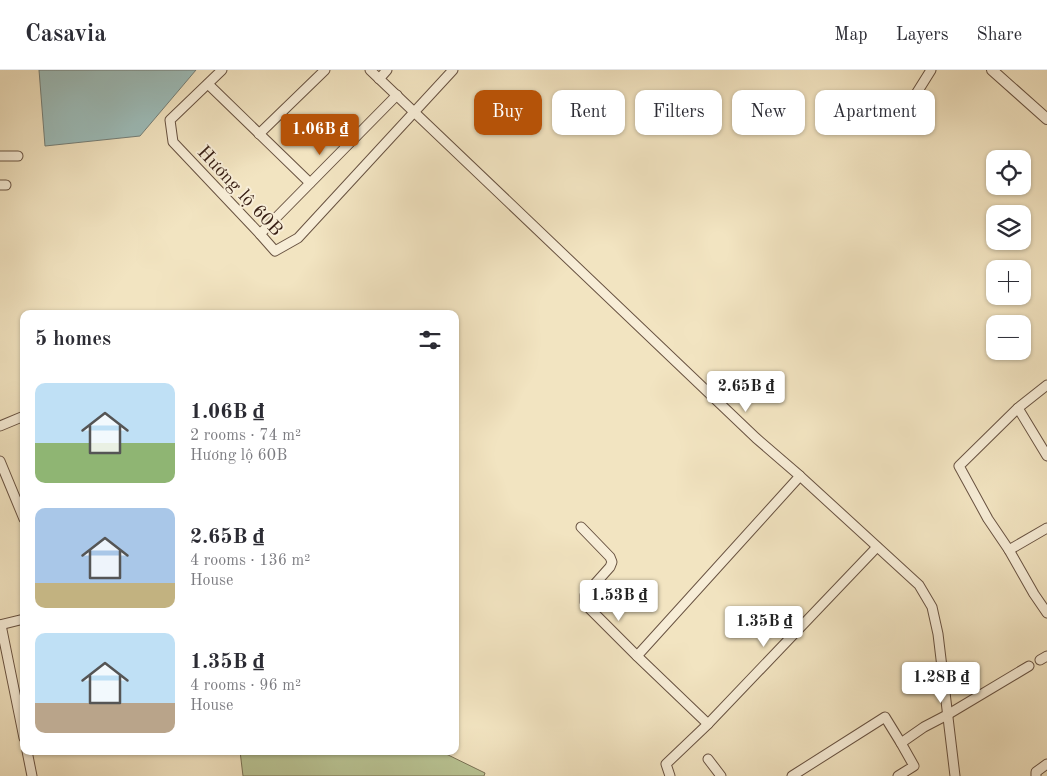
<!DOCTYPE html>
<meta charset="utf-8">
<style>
body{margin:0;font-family:"Old Standard TT",serif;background:#f2f2f3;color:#2b2b33;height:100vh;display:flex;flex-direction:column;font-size:19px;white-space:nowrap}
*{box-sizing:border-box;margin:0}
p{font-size:16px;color:#7c7c81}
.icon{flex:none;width:28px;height:28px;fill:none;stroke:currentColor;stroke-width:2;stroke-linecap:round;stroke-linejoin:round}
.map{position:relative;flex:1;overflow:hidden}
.details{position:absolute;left:20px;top:240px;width:439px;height:445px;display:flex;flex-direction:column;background:#fff;border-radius:10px;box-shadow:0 1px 4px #0004}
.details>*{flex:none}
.top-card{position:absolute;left:474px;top:20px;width:475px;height:45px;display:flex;gap:10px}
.tools{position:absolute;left:986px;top:80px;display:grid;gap:10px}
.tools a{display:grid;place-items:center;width:45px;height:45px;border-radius:10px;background:#fff;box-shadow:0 1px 4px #0004;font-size:25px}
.price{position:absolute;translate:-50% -42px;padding:0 11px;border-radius:5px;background:#fff;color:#222;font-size:16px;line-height:32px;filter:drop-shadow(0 1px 2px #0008)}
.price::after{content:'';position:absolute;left:50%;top:30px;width:15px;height:11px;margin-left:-8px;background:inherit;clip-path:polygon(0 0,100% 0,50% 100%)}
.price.current{background:#b45309;color:#fff}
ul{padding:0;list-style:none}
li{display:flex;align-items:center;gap:15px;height:125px;padding:0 15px}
li span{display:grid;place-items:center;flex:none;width:140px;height:100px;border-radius:10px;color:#555}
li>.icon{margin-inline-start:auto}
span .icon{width:60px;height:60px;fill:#fffc;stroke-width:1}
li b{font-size:21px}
h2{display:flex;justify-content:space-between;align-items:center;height:60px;padding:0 15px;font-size:21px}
.tag{padding:0 18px;border-radius:10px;background:#fff;box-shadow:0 1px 4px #0004;font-size:18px;line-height:45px}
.tag.current{background:#b45309;color:#fff}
header{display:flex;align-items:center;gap:30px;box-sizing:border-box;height:70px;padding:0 25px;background:#fff;border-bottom:1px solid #e1e1e2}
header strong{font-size:24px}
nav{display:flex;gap:28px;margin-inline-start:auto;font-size:18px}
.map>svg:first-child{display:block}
.green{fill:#b9c494;stroke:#7a7255}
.water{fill:#9dbdba;stroke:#757f78}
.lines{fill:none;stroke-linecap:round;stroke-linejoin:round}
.minor-casing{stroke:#685241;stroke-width:11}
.tertiary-casing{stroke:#685241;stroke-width:12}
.minor{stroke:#f7edd7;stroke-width:9}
.tertiary{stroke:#f7edd7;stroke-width:10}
.labels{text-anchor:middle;stroke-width:4;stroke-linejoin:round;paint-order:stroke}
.street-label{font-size:19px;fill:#3a2116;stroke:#f7edd7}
</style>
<header>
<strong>Casavia</strong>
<nav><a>Map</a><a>Layers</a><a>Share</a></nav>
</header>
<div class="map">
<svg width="1047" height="706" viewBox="0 0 1047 706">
<rect width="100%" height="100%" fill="#f2e4c1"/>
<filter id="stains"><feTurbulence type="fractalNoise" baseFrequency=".004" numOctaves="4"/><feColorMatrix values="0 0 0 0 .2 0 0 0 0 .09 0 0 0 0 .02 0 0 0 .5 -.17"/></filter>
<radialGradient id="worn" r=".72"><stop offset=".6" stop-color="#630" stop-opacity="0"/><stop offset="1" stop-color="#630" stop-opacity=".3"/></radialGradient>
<polygon class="green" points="240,681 440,681 485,703 484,706 243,706"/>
<polygon class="water" points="39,0 196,0 140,66 45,76"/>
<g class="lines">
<defs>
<g id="minor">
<polyline points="222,0 170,50 173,72 260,164 275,181 298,168 453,0"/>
<polyline points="370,0 756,368 800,406 919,515 932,537 938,564 955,706"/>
<polyline points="379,9 387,0"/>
<polyline points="208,14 310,113"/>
<polyline points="911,32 931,0"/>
<polyline points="259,64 325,0"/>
<polyline points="0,86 18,86"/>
<polyline points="0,115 6,115"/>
<polyline points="260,164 397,25"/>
<polyline points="1047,315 1018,338 959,396 988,449 1009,480 1034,524 1047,543"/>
<polyline points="1018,338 1047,386"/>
<polyline points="0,356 24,346"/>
<polyline points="0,391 24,449"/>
<polyline points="581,457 610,487 612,492 610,497 585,525 585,532 588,537 637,586 708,654"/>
<polyline points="1009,480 1047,458"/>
<polyline points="0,555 24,549"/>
<polyline points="1,555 24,668"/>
<polyline points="637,586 800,406"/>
<polyline points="1040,590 1047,586"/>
<polyline points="27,681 32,706"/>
<polyline points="708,689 721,706"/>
<polyline points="670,706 666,694 708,654 877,477"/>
<polyline points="792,706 885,647 901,673"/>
<polyline points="898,706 914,696 901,673 924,657 947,645 1029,596"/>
<polyline points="1036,706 1036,702 1047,694"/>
</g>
<polyline id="tertiary" points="992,0 1047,49"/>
</defs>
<use href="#minor" class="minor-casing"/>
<use href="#tertiary" class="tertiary-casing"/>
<use href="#minor" class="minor"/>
<use href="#tertiary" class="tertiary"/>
</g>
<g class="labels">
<g class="street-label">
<text transform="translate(241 120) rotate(47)" y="7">Hương lộ 60B</text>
</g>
</g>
<rect width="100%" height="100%" filter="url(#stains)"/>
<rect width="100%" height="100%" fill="url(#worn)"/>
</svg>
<div class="tools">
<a><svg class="icon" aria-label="locate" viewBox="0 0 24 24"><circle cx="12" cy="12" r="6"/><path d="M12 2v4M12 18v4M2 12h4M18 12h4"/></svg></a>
<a><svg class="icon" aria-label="layers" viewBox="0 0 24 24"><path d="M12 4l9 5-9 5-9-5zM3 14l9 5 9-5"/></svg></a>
<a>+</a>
<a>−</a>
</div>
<b class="price current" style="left:320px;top:86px">1.06B ₫</b>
<b class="price" style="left:746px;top:343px">2.65B ₫</b>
<b class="price" style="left:619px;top:552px">1.53B ₫</b>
<b class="price" style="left:764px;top:578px">1.35B ₫</b>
<b class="price" style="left:941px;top:634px">1.28B ₫</b>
<div class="top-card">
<a class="tag current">Buy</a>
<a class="tag">Rent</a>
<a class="tag">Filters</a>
<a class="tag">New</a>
<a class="tag">Apartment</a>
</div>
<section class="details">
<h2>5 homes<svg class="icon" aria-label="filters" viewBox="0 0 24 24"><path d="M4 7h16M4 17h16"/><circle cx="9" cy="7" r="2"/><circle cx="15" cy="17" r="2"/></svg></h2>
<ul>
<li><span style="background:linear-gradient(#bfe0f5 60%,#8fb573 0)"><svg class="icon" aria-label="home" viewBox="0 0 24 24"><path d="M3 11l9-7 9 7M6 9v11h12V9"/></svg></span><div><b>1.06B ₫</b><p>2 rooms · 74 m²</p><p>Hương lộ 60B</p></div></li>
<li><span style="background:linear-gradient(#a9c7e8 75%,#c2b280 0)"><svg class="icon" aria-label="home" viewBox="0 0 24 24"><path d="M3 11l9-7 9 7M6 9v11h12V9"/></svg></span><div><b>2.65B ₫</b><p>4 rooms · 136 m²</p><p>House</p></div></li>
<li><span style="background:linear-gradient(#bfe0f5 70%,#b9a48a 0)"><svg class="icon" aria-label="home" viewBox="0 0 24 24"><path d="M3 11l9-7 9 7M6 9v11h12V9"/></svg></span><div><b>1.35B ₫</b><p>4 rooms · 96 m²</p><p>House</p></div></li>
</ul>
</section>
</div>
